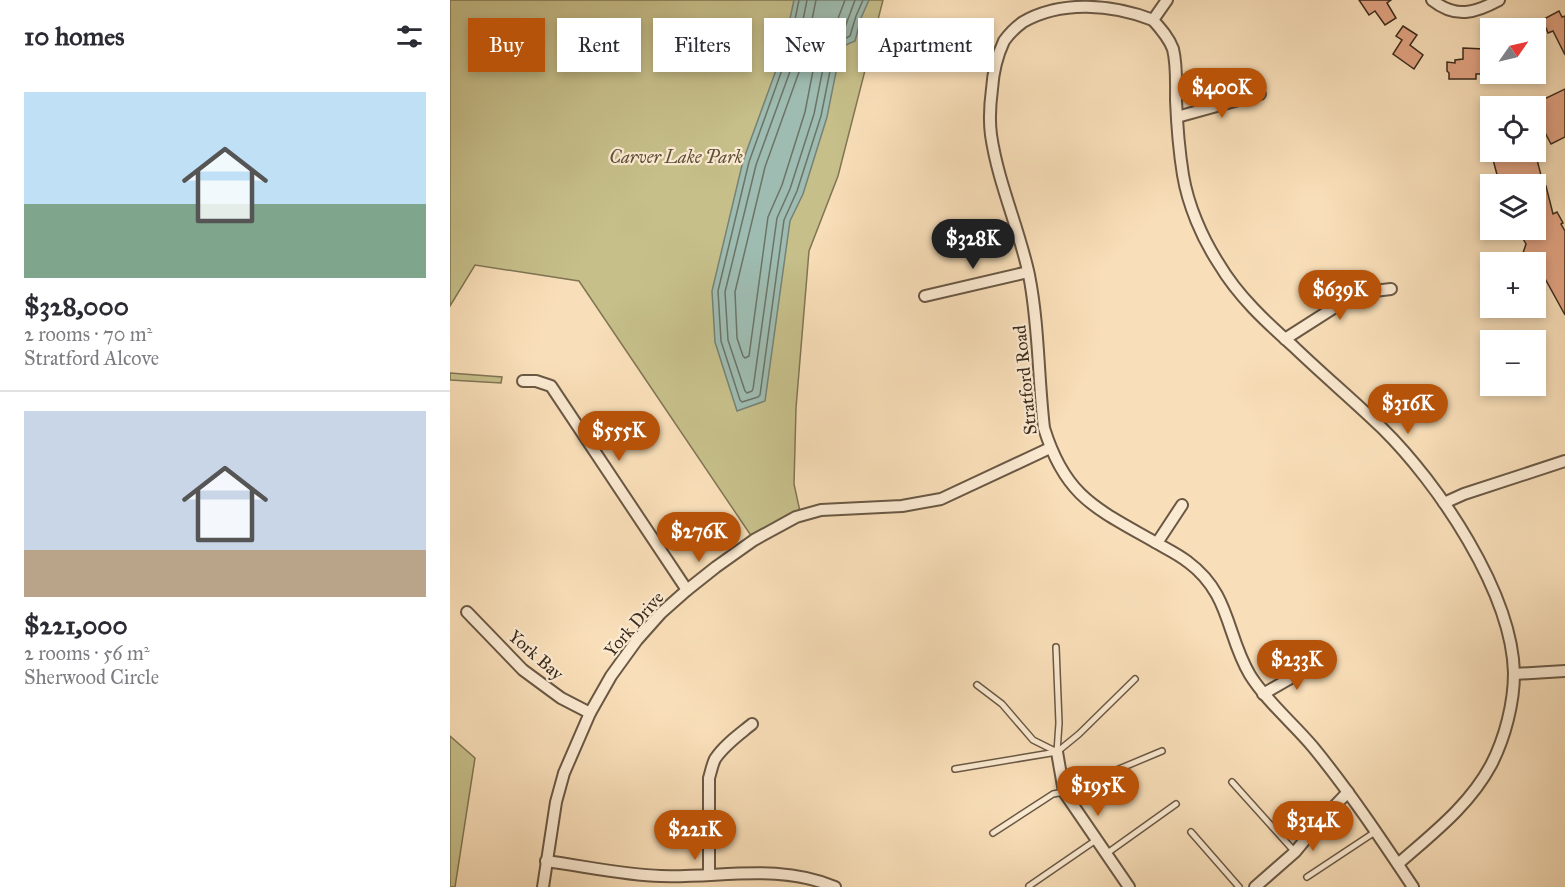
<!DOCTYPE html>
<meta charset="utf-8">
<style>
body{margin:0;font-family:"IM FELL Great Primer",serif;background:#f2f2f3;color:#2b2b33;height:100vh;display:flex;flex-direction:column;font-size:22px;white-space:nowrap}
*{box-sizing:border-box;margin:0}
p{font-size:20px;color:#7c7c81}
.icon{flex:none;width:33px;height:33px;fill:none;stroke:currentColor;stroke-width:2;stroke-linecap:round;stroke-linejoin:round}
.map{position:relative;flex:1;overflow:hidden}
.drawer{display:flex;flex-direction:column;background:#fff;width:450px}
.drawer>*{flex:none}
.guide{position:absolute;left:18px;top:18px;width:570px;height:54px;display:flex;gap:12px}
.needle{width:39px;rotate:56deg}
.buttons{position:absolute;left:1030px;top:18px;display:grid;gap:12px}
.buttons a{display:grid;place-items:center;width:66px;height:66px;border-radius:0px;background:#fff;box-shadow:0 3px 9px #0003;font-size:30px}
.price{position:absolute;translate:-50% -51px;padding:0 14px;border-radius:21px;background:#b45309;color:#fff;font-size:20px;line-height:39px;filter:drop-shadow(0 2px 3px #0008)}
.price::after{content:'';position:absolute;left:50%;top:36px;width:18px;height:14px;margin-left:-9px;background:inherit;clip-path:polygon(0 0,100% 0,50% 100%)}
.price.current{background:#222;color:#fff}
ul{padding:0;list-style:none}
li{display:grid;align-content:center;gap:12px;height:318px;padding:0 24px}
li+li{border-top:2px solid #e1e1e2}
li span{display:grid;place-items:center;height:186px;border-radius:0px;color:#555}
li>.icon{margin-inline-start:auto}
span .icon{width:108px;height:108px;fill:#fffc;stroke-width:1}
li b{font-size:26px}
h2{display:flex;justify-content:space-between;align-items:center;height:72px;padding:0 24px;font-size:26px}
.pill{padding:0 21px;border-radius:0px;background:#fff;box-shadow:0 3px 9px #0003;font-size:21px;line-height:54px}
.pill.current{background:#b45309;color:#fff}
main{display:flex;flex:1;min-height:0}
.map>svg:first-child{display:block}
.green{fill:#c6bf8a;stroke:#807554;stroke-width:1.5}
.water{fill:#9ebcb1;stroke:#768276;stroke-width:1.5}
.lines{fill:none;stroke-linecap:round;stroke-linejoin:round}
.shore{stroke:#6c7467;stroke-width:1.5}
.building{fill:#e2a382;stroke:#3b2b1d;stroke-width:1.5}
.lane-casing{stroke:#6a5844;stroke-width:8}
.street-casing{stroke:#6a5844;stroke-width:14}
.lane{stroke:#fbead2;stroke-width:5}
.street{stroke:#fbead2;stroke-width:10}
.labels{text-anchor:middle;stroke-width:4.5;stroke-linejoin:round;paint-order:stroke}
.park-label{font-size:18px;font-style:italic;fill:#5e5038;stroke:#fbead2}
.street-label{font-size:18px;fill:#3b2b1d;stroke:#fbead2}
</style>
<main>
<section class="drawer">
<h2>10 homes<svg class="icon" aria-label="filters" viewBox="0 0 24 24"><path d="M4 7h16M4 17h16"/><circle cx="9" cy="7" r="2"/><circle cx="15" cy="17" r="2"/></svg></h2>
<ul>
<li><span style="background:linear-gradient(#bfe0f5 60%,#7fa58c 0)"><svg class="icon" aria-label="home" viewBox="0 0 24 24"><path d="M3 11l9-7 9 7M6 9v11h12V9"/></svg></span><div><b>$328,000</b><p>2 rooms · 70 m²</p><p>Stratford Alcove</p></div></li>
<li><span style="background:linear-gradient(#c9d6e8 75%,#b9a48a 0)"><svg class="icon" aria-label="home" viewBox="0 0 24 24"><path d="M3 11l9-7 9 7M6 9v11h12V9"/></svg></span><div><b>$221,000</b><p>2 rooms · 56 m²</p><p>Sherwood Circle</p></div></li>
</ul>
</section>
<div class="map">
<svg width="1115" height="887" viewBox="0 0 1115 887">
<rect width="100%" height="100%" fill="#f9dfb9"/>
<filter id="stains"><feTurbulence type="fractalNoise" baseFrequency=".00333" numOctaves="4"/><feColorMatrix values="0 0 0 0 .2 0 0 0 0 .09 0 0 0 0 .02 0 0 0 .5 -.17"/></filter>
<radialGradient id="worn" r=".72"><stop offset=".6" stop-color="#630" stop-opacity="0"/><stop offset="1" stop-color="#630" stop-opacity=".3"/></radialGradient>
<g class="green">
<polygon points="0,0 433,0 388,176 359,251 346,408 344,484 351,516 304,540 129,281 25,265 0,306"/>
<polygon points="0,373 52,377 51,383 0,380"/>
<polygon points="0,736 25,758 5,887 0,887"/>
</g>
<polygon class="water" points="344,0 419,0 411,18 405,41 391,47 377,117 353,194 340,221 315,401 287,411 265,342 262,291 293,161 333,51"/>
<g class="lines">
<g class="shore">
<polyline points="349,0 338,53 299,162 268,291 271,341 290,400 292,402 308,397 310,395 334,220 347,191 371,116 385,46 388,42 400,36 406,16 413,0"/>
<polyline points="357,0 346,55 306,165 275,292 278,340 295,391 297,393 302,391 303,389 327,218 340,189 364,114 378,43 383,36 394,30 405,0"/>
<polyline points="366,0 354,58 315,167 285,292 287,338 293,356 295,358 299,356 318,217 332,185 355,112 369,40 376,31 386,24 395,0"/>
</g>
</g>
<g class="building">
<polygon points="909,0 941,0 937,3 946,18 935,25 925,11 919,15"/>
<polygon points="1109,11 1112,17 1115,16 1115,55 1103,31 1098,33 1096,28 1077,28"/>
<polygon points="953,26 967,35 960,45 973,55 964,69 943,54 952,40 946,36"/>
<polygon points="1013,48 1034,49 1033,74 1026,74 1026,79 999,79 999,73 997,71 997,62 1005,63 1005,60 1013,59"/>
<polygon points="1115,89 1115,137 1101,144 1092,127 1086,130 1086,103"/>
<polygon points="1058,152 1065,152 1066,156 1085,152 1094,187 1096,186 1103,214 1107,212 1113,223 1111,224 1115,231 1115,315 1082,255 1073,253 1076,244 1068,230 1086,230 1086,184 1054,184 1053,181 1049,182 1042,156"/>
</g>
<g class="lines">
<defs>
<g id="lane">
<polyline points="527,685 552,704 583,740 607,752 609,723 606,647"/>
<polyline points="505,769 607,752 629,734 685,679"/>
<polyline points="782,782 845,852"/>
<polyline points="741,832 789,887"/>
<polyline points="543,833 603,794 614,792 712,751"/>
<polyline points="656,854 726,804"/>
<polyline points="857,877 925,832"/>
<polyline points="579,886 646,840"/>
</g>
<g id="street">
<path d="M 717,0 L 703,20 C 711,29 719,38 723,49 C 727,65 726,83 726,100 C 727,125 729,150 733,175 C 738,205 752,238 769,264 C 788,296 815,321 843,346 C 872,374 903,400 932,428 C 988,483 1062,592 1064,673 C 1064,703 1055,738 1041,765 C 1019,806 982,834 948,864"/>
<path d="M 982,0 C 1006,19 1025,13 1049,0"/>
<path d="M 703,20 C 662,4 611,0 573,22 C 566,27 559,34 554,41 C 547,56 543,73 542,89 C 540,104 539,120 541,135 C 548,183 569,228 579,275 C 589,325 588,377 594,428 C 615,496 645,508 703,541 C 715,548 728,554 738,562 C 781,594 776,635 800,675 C 817,702 843,723 863,747 C 899,791 931,839 963,887"/>
<polyline points="727,117 810,94"/>
<polyline points="475,296 578,272"/>
<polyline points="835,339 907,293 941,289"/>
<polyline points="73,381 86,381 101,386 237,590"/>
<polyline points="994,503 1014,494 1115,461"/>
<polyline points="707,543 732,505"/>
<polyline points="17,612 73,670 111,698 140,713"/>
<polyline points="1064,674 1115,671"/>
<polyline points="813,694 867,663"/>
<polyline points="607,752 614,792 679,887"/>
<path d="M 96,861 C 134,866 173,875 211,876 C 271,878 328,863 385,887"/>
<path d="M 259,875 L 259,778 C 261,772 262,765 265,759 C 274,745 290,734 302,724"/>
<polyline points="93,887 106,802 114,773 140,713 161,676 187,640 211,613 237,590 266,567 304,540 346,517 371,510 452,506 491,499 600,448"/>
<polyline points="805,887 845,852 874,817 898,792"/>
</g>
</defs>
<use href="#lane" class="lane-casing"/>
<use href="#street" class="street-casing"/>
<use href="#lane" class="lane"/>
<use href="#street" class="street"/>
</g>
<g class="labels">
<g class="park-label">
<text x="226" y="163">Carver Lake Park</text>
</g>
<g class="street-label">
<text transform="translate(575 380) rotate(-96)" y="6">Stratford Road</text>
<text transform="translate(184 624) rotate(-49)" y="6">York Drive</text>
<text transform="translate(86 655) rotate(41)" y="6">York Bay</text>
</g>
</g>
<rect width="100%" height="100%" filter="url(#stains)"/>
<rect width="100%" height="100%" fill="url(#worn)"/>
</svg>
<div class="buttons">
<a><svg class="needle" viewBox="-14 -14 28 28"><path d="M0-13l5 13h-10z" fill="#e53935"/><path d="M0 13l5-13h-10z" fill="#7c7c81"/></svg></a>
<a><svg class="icon" aria-label="locate" viewBox="0 0 24 24"><circle cx="12" cy="12" r="6"/><path d="M12 2v4M12 18v4M2 12h4M18 12h4"/></svg></a>
<a><svg class="icon" aria-label="layers" viewBox="0 0 24 24"><path d="M12 4l9 5-9 5-9-5zM3 14l9 5 9-5"/></svg></a>
<a>+</a>
<a>−</a>
</div>
<b class="price" style="left:772px;top:119px">$400K</b>
<b class="price current" style="left:523px;top:270px">$328K</b>
<b class="price" style="left:890px;top:321px">$639K</b>
<b class="price" style="left:958px;top:435px">$316K</b>
<b class="price" style="left:169px;top:462px">$555K</b>
<b class="price" style="left:249px;top:563px">$276K</b>
<b class="price" style="left:847px;top:691px">$233K</b>
<b class="price" style="left:648px;top:817px">$195K</b>
<b class="price" style="left:863px;top:852px">$314K</b>
<b class="price" style="left:245px;top:861px">$221K</b>
<div class="guide">
<a class="pill current">Buy</a>
<a class="pill">Rent</a>
<a class="pill">Filters</a>
<a class="pill">New</a>
<a class="pill">Apartment</a>
</div>
</div>
</main>
